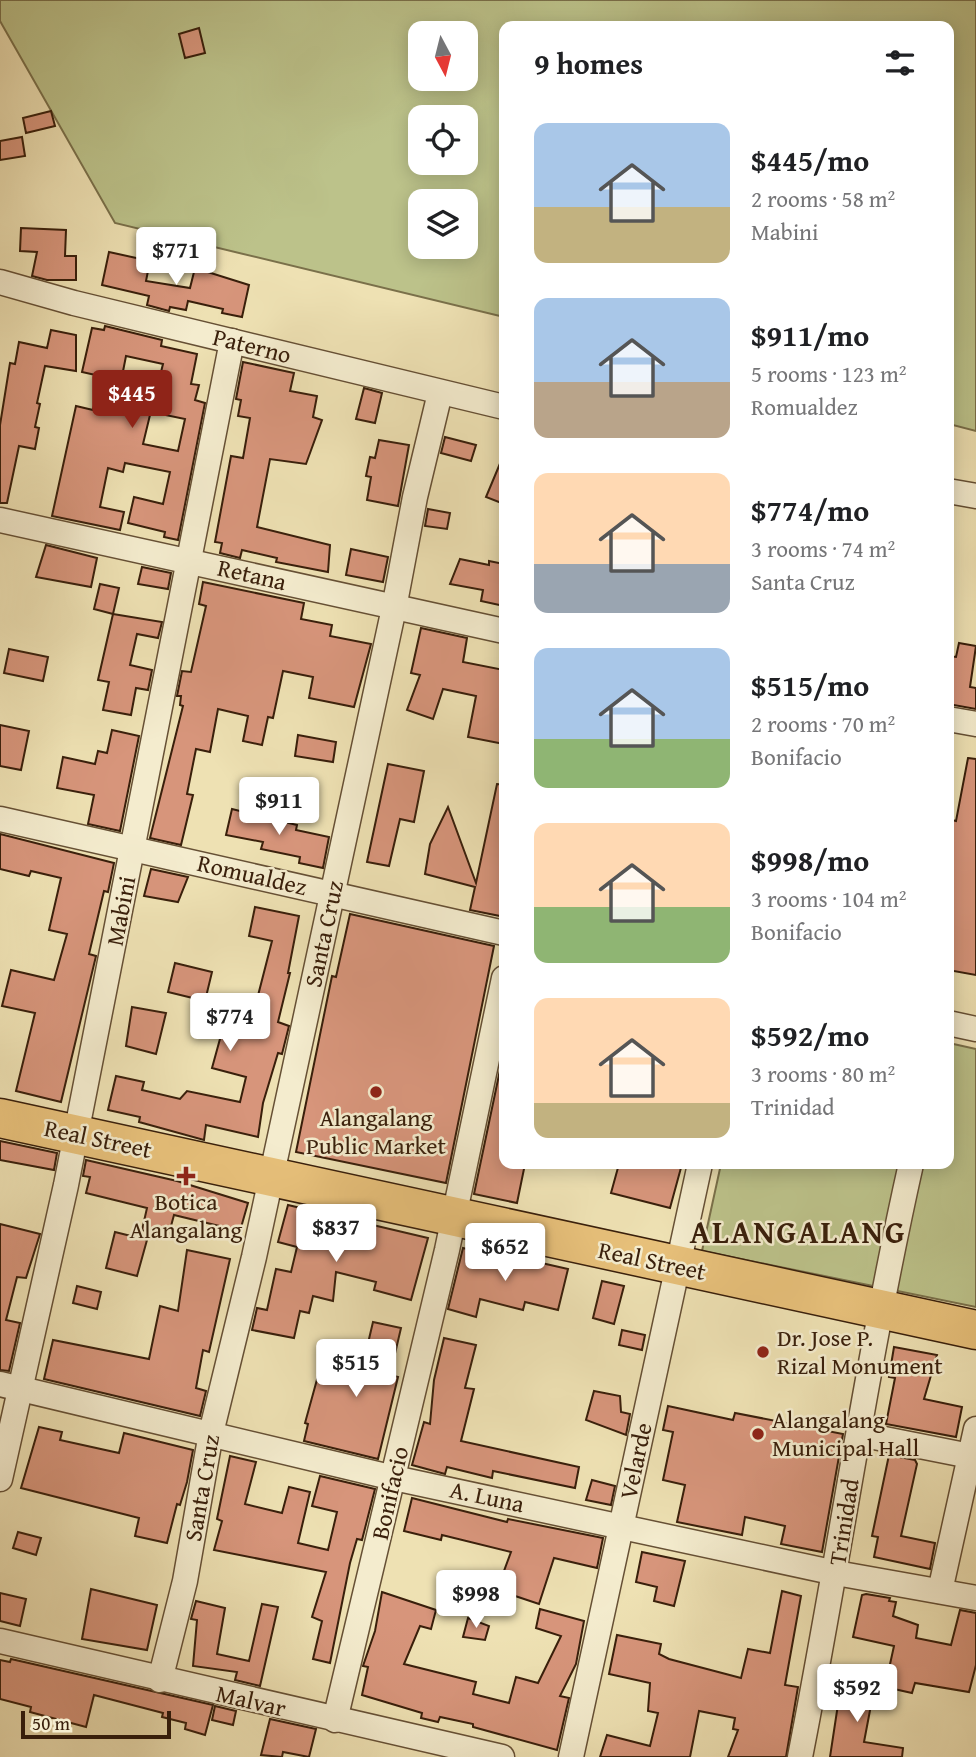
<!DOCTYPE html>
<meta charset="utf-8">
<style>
body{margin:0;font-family:"Gentium Book Plus",serif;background:#f6f6f6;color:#202124;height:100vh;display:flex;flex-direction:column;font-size:26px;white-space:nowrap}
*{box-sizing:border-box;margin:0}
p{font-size:23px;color:#757577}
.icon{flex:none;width:38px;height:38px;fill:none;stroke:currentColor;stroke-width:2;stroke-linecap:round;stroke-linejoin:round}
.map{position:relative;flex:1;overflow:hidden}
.details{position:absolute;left:499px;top:21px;width:455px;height:1148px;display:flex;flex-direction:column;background:#fff;border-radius:14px;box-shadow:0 4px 18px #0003}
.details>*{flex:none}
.needle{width:46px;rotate:173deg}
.tools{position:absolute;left:408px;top:21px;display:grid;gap:14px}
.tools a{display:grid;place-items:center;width:70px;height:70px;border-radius:14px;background:#fff;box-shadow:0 4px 18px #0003;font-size:35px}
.scale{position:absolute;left:21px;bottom:18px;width:150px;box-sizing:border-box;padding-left:7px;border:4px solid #391f0b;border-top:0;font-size:19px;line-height:24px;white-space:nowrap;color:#391f0b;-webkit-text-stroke:5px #f4ecce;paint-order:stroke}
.price{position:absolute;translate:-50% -60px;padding:0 16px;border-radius:7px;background:#fff;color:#222;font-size:23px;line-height:46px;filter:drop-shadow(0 2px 4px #0008)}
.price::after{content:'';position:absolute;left:50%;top:42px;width:21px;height:16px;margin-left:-10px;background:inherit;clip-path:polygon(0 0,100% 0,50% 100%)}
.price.active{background:#8f2418;color:#fff}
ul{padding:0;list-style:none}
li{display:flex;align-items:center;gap:21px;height:175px;padding:0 35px}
li span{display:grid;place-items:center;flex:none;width:196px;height:140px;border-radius:14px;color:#555}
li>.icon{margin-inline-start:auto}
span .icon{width:84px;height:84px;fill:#fffc;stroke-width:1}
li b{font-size:30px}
h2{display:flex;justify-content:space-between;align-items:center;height:84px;padding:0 35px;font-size:30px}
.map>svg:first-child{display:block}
.green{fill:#bcc28a;stroke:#7a704a;stroke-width:2;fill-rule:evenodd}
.building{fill:#d7957b;stroke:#391f0b;stroke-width:2;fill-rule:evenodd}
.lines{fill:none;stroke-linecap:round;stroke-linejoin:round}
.minor-casing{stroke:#665035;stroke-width:27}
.trunk-casing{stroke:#391f0b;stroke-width:41}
.minor{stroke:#f4ecce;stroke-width:24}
.trunk{stroke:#e7c07a;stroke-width:38}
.poi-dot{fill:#8f2418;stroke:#f4ecce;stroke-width:2.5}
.labels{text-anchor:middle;stroke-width:5;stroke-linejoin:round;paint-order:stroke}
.street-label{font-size:24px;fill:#391f0b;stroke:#f4ecce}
.poi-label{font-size:24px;fill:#391f0b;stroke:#f4ecce}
.district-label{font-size:32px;font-weight:bold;letter-spacing:2px;fill:#391f0b;stroke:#f4ecce}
</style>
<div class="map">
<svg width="976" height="1757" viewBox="0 0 976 1757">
<rect width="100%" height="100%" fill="#eee1b3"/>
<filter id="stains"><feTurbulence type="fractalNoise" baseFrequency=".00286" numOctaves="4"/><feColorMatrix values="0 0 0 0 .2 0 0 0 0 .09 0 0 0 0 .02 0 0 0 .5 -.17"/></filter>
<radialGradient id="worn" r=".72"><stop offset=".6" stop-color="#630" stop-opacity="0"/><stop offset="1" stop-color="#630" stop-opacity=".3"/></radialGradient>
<g class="green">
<path d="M 0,0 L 976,0 L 976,431 L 949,424 L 948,26 L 504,26 L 504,317 L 115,223 L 0,21 ZM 420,33 L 466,33 L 466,79 L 420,79 ZM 420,117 L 466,117 L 466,163 L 420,163 ZM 420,201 L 466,201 L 466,247 L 420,247 Z"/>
<polygon points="949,1043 976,1049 976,1307 702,1251 721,1164 948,1164"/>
</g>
<g class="building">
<polygon points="199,28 205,53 185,58 179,34"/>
<polygon points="51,111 55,126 26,133 23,118"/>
<polygon points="22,137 25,156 0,160 0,141"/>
<polygon points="21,228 66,230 65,256 76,256 76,280 47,280 32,276 37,252 20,251"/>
<polygon points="109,252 150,261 146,281 190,288 195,268 249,285 242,317 222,313 223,309 188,301 186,310 170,307 169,311 147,305 149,296 102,285"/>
<path d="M 105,326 L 162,340 L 161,346 L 197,354 L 191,384 L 199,385 L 195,400 L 205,403 L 178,540 L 164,537 L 165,532 L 128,523 L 134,497 L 163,504 L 170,472 L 125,463 L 123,472 L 108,468 L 100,507 L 124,512 L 120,530 L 52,516 L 76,406 L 93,410 L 100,376 L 82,372 L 92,328 L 104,330 ZM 126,356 L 163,364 L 151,412 L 185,419 L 178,451 L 143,444 L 150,415 L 116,407 Z"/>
<polygon points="51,330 76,335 76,371 45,366 37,403 40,404 35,427 39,428 35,449 19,446 7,503 0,503 0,425 10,363 15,364 19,342 47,348"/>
<polygon points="243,362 294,373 290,391 317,396 313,417 322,420 306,464 270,459 257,527 330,545 328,572 276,562 277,558 242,550 240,558 220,553 222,543 215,542 231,456 243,458 250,418 238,416 241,400 236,399"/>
<polygon points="364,388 382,393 375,423 356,419"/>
<polygon points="445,437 476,445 471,461 441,453"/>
<polygon points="379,440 409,445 398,506 367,500 371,477 366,476 370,457 375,458"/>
<polygon points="504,454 504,504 486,497"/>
<polygon points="428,509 450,513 447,529 425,526"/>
<polygon points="46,545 97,558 91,587 36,577"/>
<polygon points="351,549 388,557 383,582 346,575"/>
<polygon points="460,559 489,565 489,561 504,564 504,606 481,601 483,590 450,584"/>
<polygon points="142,567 171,573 168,589 138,584"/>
<polygon points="203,582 304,603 301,619 332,625 330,636 371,644 354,707 309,698 313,677 283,671 273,718 268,717 262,745 243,741 248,716 218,709 210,752 196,749 187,794 193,795 181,845 150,838 183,706 180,705 181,696 177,696 182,671 191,672 206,606 199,604"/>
<polygon points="100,584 119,588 113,614 94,609"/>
<polygon points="113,614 162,622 158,638 137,634 130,665 152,670 148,690 136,688 131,715 103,710 109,682 98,680"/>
<polygon points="421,628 467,638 463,662 504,670 504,744 468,737 476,696 443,689 433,719 407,710 420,675 411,673"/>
<polygon points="959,643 976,646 970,687 976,688 976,709 948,704 948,656 956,657"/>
<polygon points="9,649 48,657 43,681 4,673"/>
<polygon points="0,725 29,731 21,770 0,766"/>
<polygon points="112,730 139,736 120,831 88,824 94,795 57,788 63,757 95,764 98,751 107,753"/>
<polygon points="298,735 336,742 333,762 295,756"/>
<polygon points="968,758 976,759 976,975 948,970 948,819 956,821"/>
<polygon points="388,764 424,771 414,822 400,819 389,866 367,862"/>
<polygon points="497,784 504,785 504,895 500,916 470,910 475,887 425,874 430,844 448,807 476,883"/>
<polygon points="232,809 297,825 296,830 329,837 323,868 299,863 300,857 261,849 263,842 226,835"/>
<polygon points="0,834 114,863 108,892 104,891 89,954 96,956 61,1102 16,1091 35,1013 2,1006 11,970 54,980 67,934 49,930 61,878 31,871 29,876 0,869"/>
<polygon points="151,869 188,877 178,902 144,896"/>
<polygon points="255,907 299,916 288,973 290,973 278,1022 289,1026 282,1054 278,1053 263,1103 258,1137 206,1125 204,1140 139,1122 140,1117 108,1110 116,1076 144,1082 142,1090 180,1099 187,1091 240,1102 246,1077 212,1068 223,1028 240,1032 246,1013 253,1015 272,941 249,936"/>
<polygon points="350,914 494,946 446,1183 296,1152 332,976 336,977"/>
<polygon points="175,963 212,972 205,1001 168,992"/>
<polygon points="132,1007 166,1013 156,1054 126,1046"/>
<polygon points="504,1051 504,1164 525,1164 517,1203 474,1194"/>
<polygon points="0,1141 57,1153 54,1170 0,1160"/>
<polygon points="86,1160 177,1181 248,1203 240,1231 174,1215 168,1237 142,1230 147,1208 86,1193 90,1177 83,1176"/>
<polygon points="619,1164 682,1164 670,1208 611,1193"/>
<polygon points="288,1205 428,1238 411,1300 374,1290 376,1282 336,1272 333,1301 313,1296 309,1313 300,1311 294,1338 252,1330 257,1308 267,1310 276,1269 291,1272 297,1247 278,1242"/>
<polygon points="0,1224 40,1234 26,1278 17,1277 6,1320 20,1323 9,1371 0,1370"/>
<polygon points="115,1232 147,1240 137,1276 106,1268"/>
<polygon points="463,1248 536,1266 537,1262 568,1269 558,1310 525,1302 523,1310 480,1299 476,1317 448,1309"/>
<polygon points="187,1250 230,1259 209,1352 203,1350 196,1388 206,1391 200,1416 44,1379 53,1340 149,1359 160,1306 178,1311"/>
<polygon points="602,1281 624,1286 614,1324 593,1318"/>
<polygon points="77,1286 101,1292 97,1309 73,1303"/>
<polygon points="373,1322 401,1328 390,1375 398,1377 378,1459 304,1441 308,1424 305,1423 321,1365 361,1373"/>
<polygon points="622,1330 645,1335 642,1350 619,1345"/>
<polygon points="444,1338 476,1345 465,1388 474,1389 461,1441 579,1467 575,1488 493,1471 492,1478 447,1467 445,1474 412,1465 424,1422 430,1424 434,1380"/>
<polygon points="894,1347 937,1355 924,1399 962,1407 956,1437 886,1424 895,1378 889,1377"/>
<polygon points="594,1391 620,1396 621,1412 630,1414 626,1435 586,1420"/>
<polygon points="668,1406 733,1420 735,1413 843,1434 822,1552 781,1544 785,1526 745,1517 742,1535 677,1522 685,1485 663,1480 673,1432 663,1430"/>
<polygon points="39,1427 62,1432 60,1440 119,1453 124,1433 193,1450 187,1482 180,1505 177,1504 167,1543 135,1536 139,1518 21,1488"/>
<polygon points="889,1455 915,1460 917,1464 901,1536 935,1543 930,1569 874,1557 878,1537 872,1536"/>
<polygon points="230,1456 256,1462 245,1504 282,1513 289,1487 310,1492 298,1543 328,1550 337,1512 312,1506 320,1476 375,1489 362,1540 357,1539 350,1563 330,1663 313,1659 322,1621 312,1617 326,1572 214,1550 222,1521 217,1519"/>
<polygon points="592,1480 615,1486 611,1505 586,1500"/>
<polygon points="412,1498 507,1522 508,1519 603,1538 597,1568 554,1558 539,1604 497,1590 511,1552 442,1535 441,1540 404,1531"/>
<polygon points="18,1532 41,1538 36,1555 13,1548"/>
<polygon points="642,1552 685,1561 674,1606 654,1601 657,1587 636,1582"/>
<polygon points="91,1589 157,1605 147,1650 82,1639"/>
<polygon points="782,1591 801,1596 785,1685 798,1687 786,1757 728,1757 738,1730 733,1729 735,1718 699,1711 690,1757 600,1757 607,1735 650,1746 658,1713 648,1711 650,1683 609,1674 617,1635 661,1644 659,1654 669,1659 741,1678 748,1649 770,1653"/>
<polygon points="382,1592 436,1610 431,1629 420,1626 404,1664 476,1682 473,1694 509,1703 516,1677 538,1683 561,1636 536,1628 540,1609 584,1621 576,1664 560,1696 569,1698 557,1750 473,1727 473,1724 440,1717 438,1722 421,1718 422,1713 362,1695 368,1667 363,1666 375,1631"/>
<polygon points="0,1593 26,1599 20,1626 0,1621"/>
<polygon points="866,1594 890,1598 889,1601 896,1602 893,1616 918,1625 916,1638 951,1645 960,1610 976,1613 976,1665 969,1692 915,1683 912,1693 885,1687 894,1646 853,1637 862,1595"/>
<polygon points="196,1601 225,1608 217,1654 249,1661 262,1604 278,1607 260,1686 235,1680 237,1672 193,1666 197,1620 191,1619"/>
<polygon points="468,1618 489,1626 485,1640 463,1637"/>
<polygon points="11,1659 213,1705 205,1735 185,1729 186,1723 162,1717 163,1713 94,1695 86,1727 30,1712 31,1707 0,1699 0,1660 10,1662"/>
<polygon points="842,1678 875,1684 864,1742 903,1748 902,1757 830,1757"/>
<polygon points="215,1706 236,1711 233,1725 212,1720"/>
<polygon points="270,1719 316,1729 309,1757 283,1752 282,1757 261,1755"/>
</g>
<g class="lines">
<defs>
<g id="minor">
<polyline points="0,282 74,303 504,407"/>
<polyline points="948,491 976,496"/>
<polyline points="0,520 504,631"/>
<polyline points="948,719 976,724"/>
<polyline points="0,819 504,933"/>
<polyline points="948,1023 976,1029"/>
<polyline points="0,1384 394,1478 836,1573 976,1598"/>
<polyline points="859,1434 970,1456"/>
<polyline points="0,1479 66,1185 232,341"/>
<polyline points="940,1591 976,1429"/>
<polyline points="0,1641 502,1757"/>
<polyline points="160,1680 185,1581 211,1433 254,1257 394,608 415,497 440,393"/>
<polyline points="335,1720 447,1250 504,978"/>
<polyline points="571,1757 700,1164"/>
<path d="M 800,1757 C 839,1559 867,1360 911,1164"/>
</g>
<polyline id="trunk" points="0,1118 976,1330"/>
</defs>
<use href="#minor" class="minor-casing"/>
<use href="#trunk" class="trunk-casing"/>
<use href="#minor" class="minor"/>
<use href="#trunk" class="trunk"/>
</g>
<g class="poi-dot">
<circle cx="376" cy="1092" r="7"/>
<path d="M182.5 1165.5h7v7h7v7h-7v7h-7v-7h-7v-7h7z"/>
<circle cx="763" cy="1352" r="7"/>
<circle cx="758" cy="1434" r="7"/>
</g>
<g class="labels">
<g class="street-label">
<text transform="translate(252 346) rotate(14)" y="8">Paterno</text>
<text transform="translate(252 575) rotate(13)" y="8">Retana</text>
<text transform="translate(252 875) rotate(13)" y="8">Romualdez</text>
<text transform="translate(121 911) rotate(-79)" y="8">Mabini</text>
<text transform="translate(324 934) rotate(-78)" y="8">Santa Cruz</text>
<text transform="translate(98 1139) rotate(12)" y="8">Real Street</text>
<text transform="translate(652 1261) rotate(12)" y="8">Real Street</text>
<text transform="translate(636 1461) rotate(-78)" y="8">Velarde</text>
<text transform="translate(202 1488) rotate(-80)" y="8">Santa Cruz</text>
<text transform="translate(390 1493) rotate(-77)" y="8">Bonifacio</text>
<text transform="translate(487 1497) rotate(12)" y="8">A. Luna</text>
<text transform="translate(844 1522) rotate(-81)" y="8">Trinidad</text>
<text transform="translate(251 1701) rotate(13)" y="8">Malvar</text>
</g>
<g class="poi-label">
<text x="376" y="1126">Alangalang<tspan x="376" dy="28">Public Market</tspan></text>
<text x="186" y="1210">Botica<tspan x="186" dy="28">Alangalang</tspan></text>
<text x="777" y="1346" text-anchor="start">Dr. Jose P.<tspan x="777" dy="28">Rizal Monument</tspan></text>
<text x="772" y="1428" text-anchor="start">Alangalang<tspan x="772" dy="28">Municipal Hall</tspan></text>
</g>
<g class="district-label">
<text x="798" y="1243">ALANGALANG</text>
</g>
</g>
<rect width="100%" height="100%" filter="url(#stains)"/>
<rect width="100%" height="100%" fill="url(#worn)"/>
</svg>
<div class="tools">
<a><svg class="needle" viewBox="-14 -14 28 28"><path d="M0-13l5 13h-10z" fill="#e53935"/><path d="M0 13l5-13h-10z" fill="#757577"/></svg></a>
<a><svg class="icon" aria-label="locate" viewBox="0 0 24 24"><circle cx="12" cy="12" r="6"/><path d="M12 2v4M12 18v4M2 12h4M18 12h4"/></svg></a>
<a><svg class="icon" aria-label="layers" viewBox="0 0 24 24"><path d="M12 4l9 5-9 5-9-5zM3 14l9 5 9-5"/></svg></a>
</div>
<div class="scale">50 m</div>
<b class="price" style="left:176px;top:287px">$771</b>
<b class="price active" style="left:132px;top:430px">$445</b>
<b class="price" style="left:279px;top:837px">$911</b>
<b class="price" style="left:230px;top:1053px">$774</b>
<b class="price" style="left:336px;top:1264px">$837</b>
<b class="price" style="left:505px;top:1283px">$652</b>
<b class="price" style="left:356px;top:1399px">$515</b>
<b class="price" style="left:476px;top:1630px">$998</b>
<b class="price" style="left:857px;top:1724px">$592</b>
<section class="details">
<h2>9 homes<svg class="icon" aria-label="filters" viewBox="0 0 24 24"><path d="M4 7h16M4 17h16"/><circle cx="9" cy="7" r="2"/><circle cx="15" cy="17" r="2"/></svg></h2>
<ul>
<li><span style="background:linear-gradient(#a9c7e8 60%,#c2b280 0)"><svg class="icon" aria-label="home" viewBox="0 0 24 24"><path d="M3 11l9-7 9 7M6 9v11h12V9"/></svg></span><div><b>$445/mo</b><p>2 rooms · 58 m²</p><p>Mabini</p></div></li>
<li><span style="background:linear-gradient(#a9c7e8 60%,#b9a48a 0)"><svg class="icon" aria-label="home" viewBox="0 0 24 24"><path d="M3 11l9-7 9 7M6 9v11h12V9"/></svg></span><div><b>$911/mo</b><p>5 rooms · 123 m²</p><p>Romualdez</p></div></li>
<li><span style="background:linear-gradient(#ffd9b3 65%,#9aa5b1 0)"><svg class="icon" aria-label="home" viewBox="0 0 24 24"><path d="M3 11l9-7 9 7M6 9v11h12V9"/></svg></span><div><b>$774/mo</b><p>3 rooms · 74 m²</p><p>Santa Cruz</p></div></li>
<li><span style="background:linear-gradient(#a9c7e8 65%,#8fb573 0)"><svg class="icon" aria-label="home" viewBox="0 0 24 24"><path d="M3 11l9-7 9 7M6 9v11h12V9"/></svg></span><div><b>$515/mo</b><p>2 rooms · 70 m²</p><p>Bonifacio</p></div></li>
<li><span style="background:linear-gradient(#ffd9b3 60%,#8fb573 0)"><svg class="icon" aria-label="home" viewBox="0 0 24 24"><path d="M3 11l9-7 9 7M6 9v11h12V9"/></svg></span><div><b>$998/mo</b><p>3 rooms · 104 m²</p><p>Bonifacio</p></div></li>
<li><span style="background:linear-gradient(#ffd9b3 75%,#c2b280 0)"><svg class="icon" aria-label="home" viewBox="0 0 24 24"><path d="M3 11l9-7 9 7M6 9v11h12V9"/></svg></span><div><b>$592/mo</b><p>3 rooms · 80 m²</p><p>Trinidad</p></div></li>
</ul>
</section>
</div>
